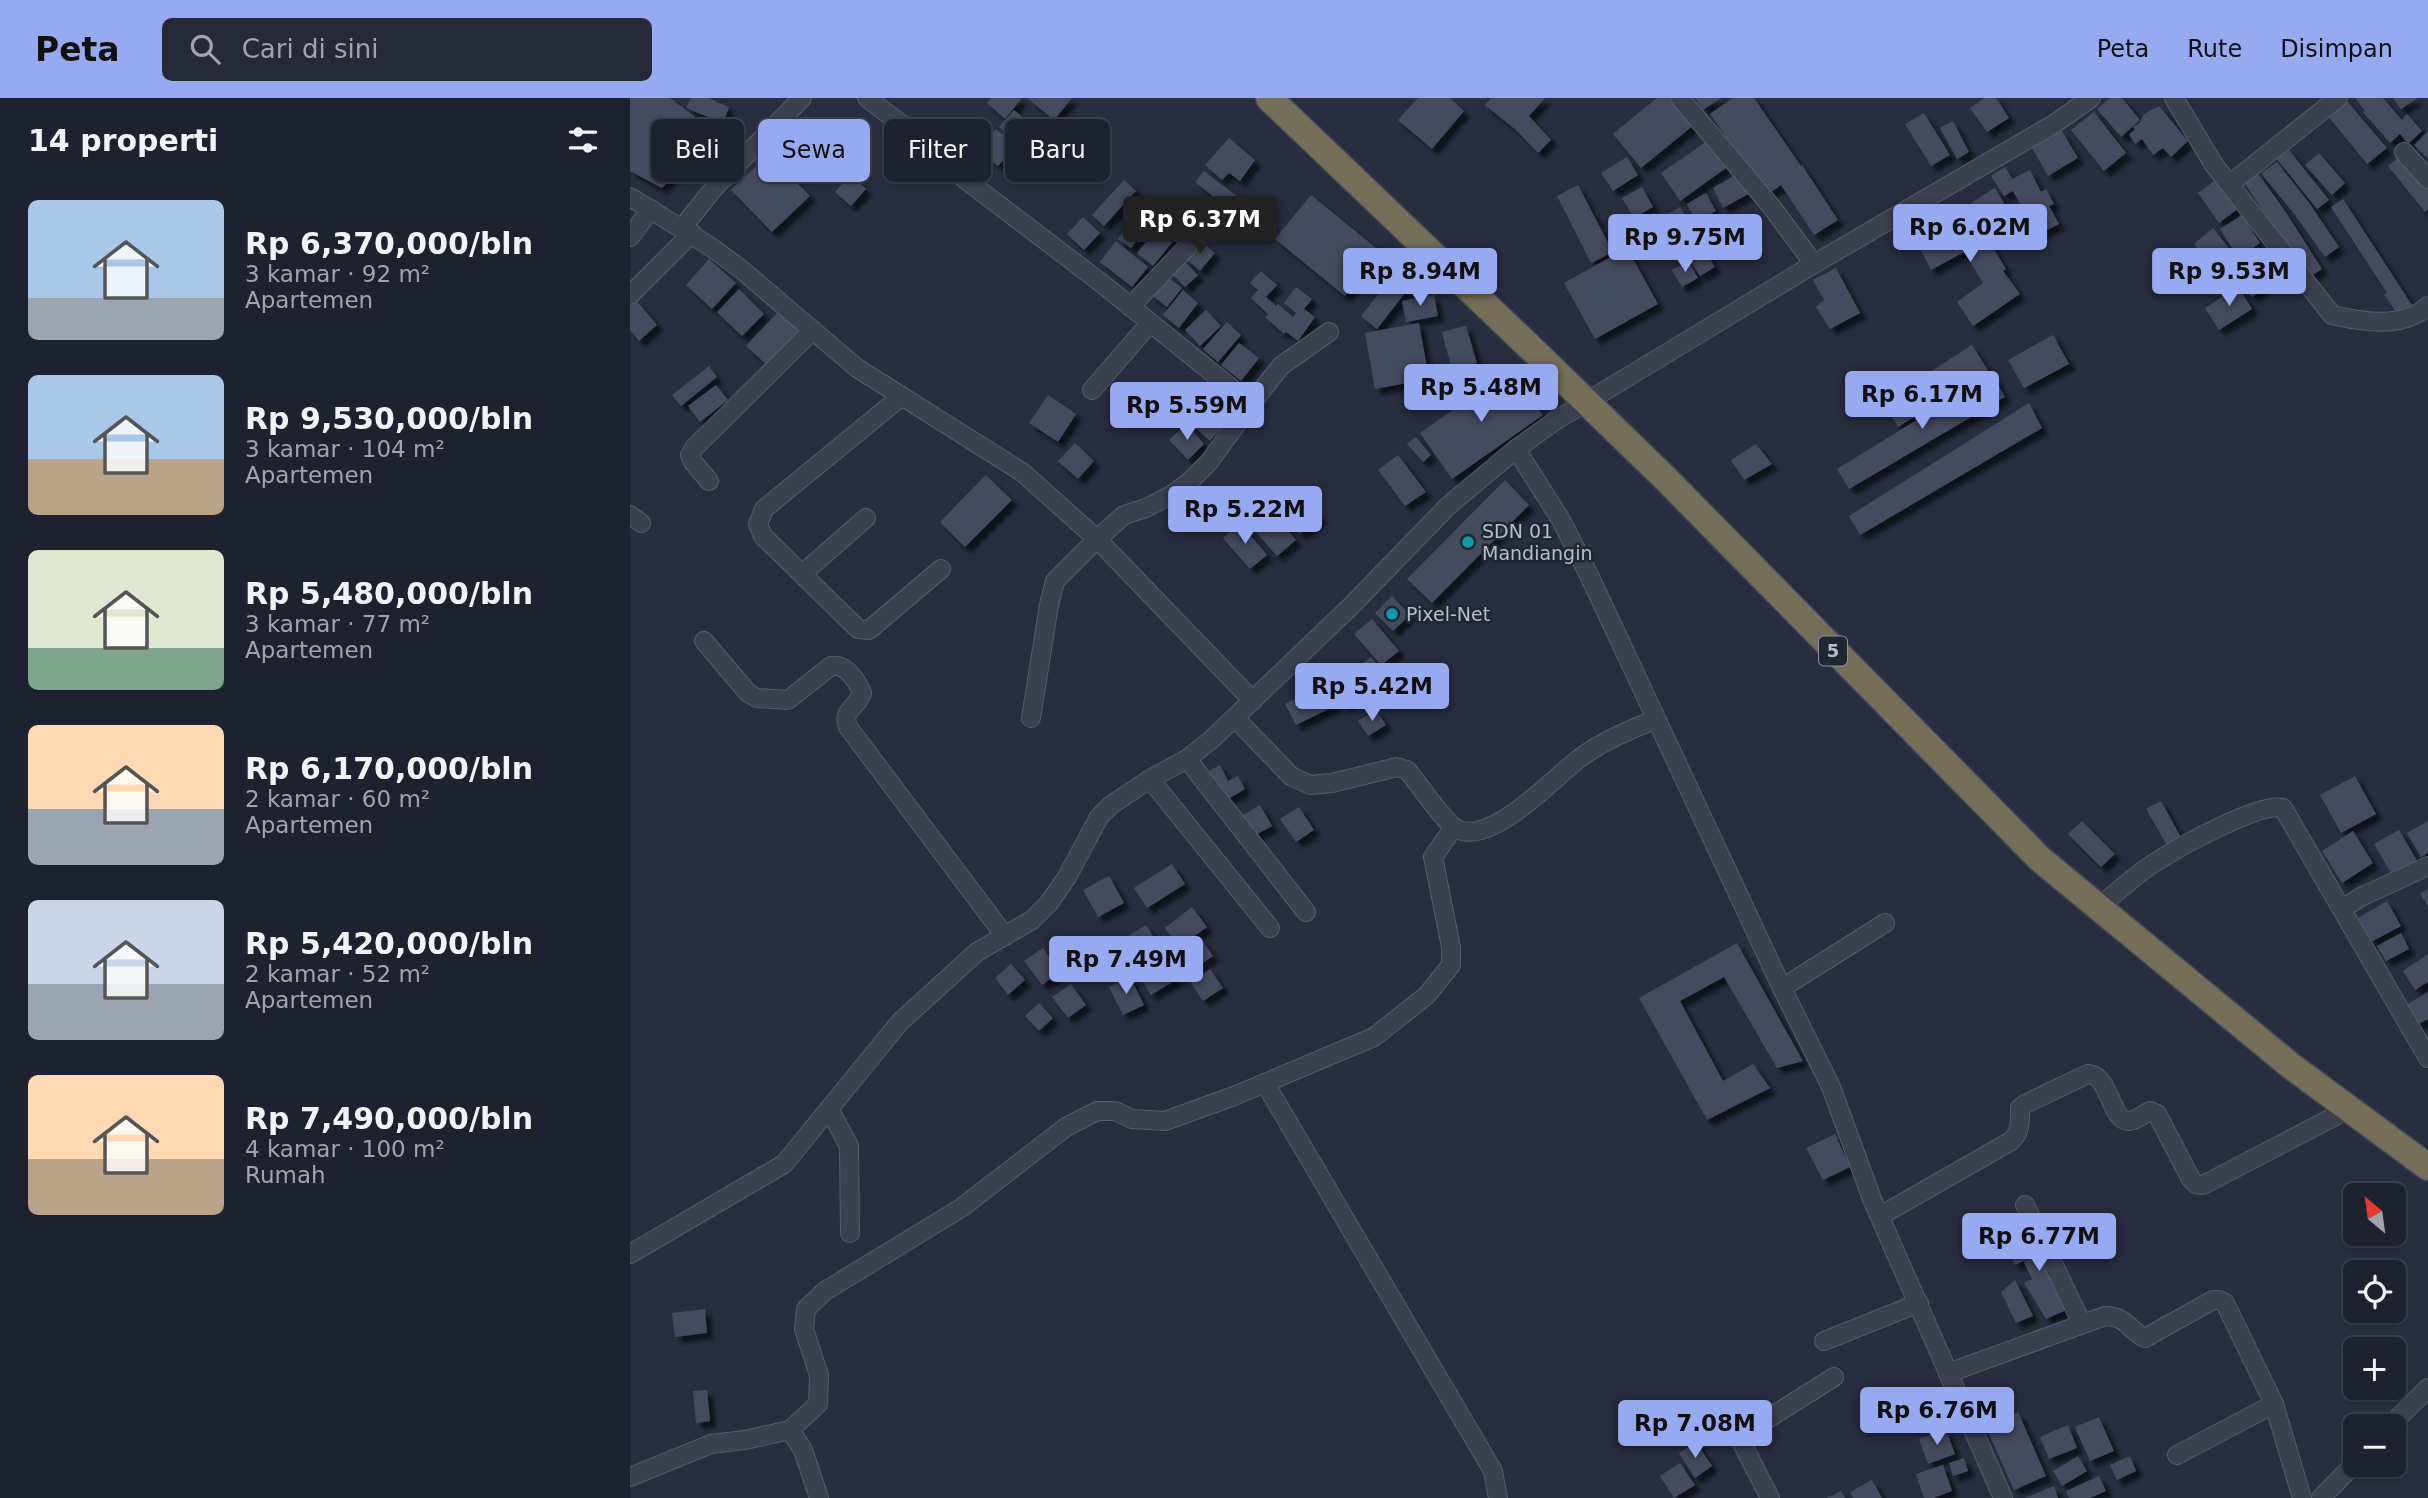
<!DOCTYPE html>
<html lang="id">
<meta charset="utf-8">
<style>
body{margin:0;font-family:"DejaVu Sans",sans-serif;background:#262a38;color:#f1f3f6;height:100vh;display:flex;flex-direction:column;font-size:26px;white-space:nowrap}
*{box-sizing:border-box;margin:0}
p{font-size:23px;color:#a1a4ab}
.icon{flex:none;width:38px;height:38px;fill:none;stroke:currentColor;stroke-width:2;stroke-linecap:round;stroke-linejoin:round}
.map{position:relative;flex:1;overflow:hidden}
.drawer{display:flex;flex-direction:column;background:#1e2230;width:630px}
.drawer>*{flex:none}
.top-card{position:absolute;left:21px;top:21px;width:665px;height:63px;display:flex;gap:14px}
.needle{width:46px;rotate:331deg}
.controls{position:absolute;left:1713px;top:1085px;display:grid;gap:14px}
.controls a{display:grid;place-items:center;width:63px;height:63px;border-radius:10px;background:#1e2230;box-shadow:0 2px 5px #0004,0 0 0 2px #3c3f4c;font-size:35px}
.price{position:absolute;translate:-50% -60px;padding:0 16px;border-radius:7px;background:#97aaf1;color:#111;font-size:23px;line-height:46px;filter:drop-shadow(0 2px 4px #0008)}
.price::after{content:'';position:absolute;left:50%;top:42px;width:21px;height:16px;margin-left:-10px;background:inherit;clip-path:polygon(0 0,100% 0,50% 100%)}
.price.on{background:#222;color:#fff}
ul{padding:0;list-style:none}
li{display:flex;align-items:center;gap:21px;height:175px;padding:0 28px}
li span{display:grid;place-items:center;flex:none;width:196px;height:140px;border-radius:10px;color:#555}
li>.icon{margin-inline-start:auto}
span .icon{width:84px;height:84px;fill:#fffc;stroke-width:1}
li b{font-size:30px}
h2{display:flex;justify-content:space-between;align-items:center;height:84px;padding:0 28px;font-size:30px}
.chip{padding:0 24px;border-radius:10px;background:#1e2230;box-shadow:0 2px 5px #0004,0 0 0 2px #3c3f4c;font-size:24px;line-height:63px}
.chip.on{background:#97aaf1;color:#111}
header{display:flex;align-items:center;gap:42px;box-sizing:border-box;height:98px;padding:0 35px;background:#97aaf1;color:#111}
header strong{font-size:33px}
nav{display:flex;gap:38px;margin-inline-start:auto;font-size:24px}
.search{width:490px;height:63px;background:#262a38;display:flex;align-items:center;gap:18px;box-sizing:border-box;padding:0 24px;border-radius:10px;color:#a1a4ab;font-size:26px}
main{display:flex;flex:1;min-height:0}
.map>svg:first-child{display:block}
.building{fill:#454c5f;filter:url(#shadow)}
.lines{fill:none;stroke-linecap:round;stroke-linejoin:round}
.minor-casing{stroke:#575c6a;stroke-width:20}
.highway-casing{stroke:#444957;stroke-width:29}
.minor{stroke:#3c4150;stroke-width:18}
.highway{stroke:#756f5a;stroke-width:26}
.culture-dot{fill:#0f9aa8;stroke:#212635;stroke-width:2.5}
.labels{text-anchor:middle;stroke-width:5;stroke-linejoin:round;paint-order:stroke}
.shield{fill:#212635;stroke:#8b909d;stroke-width:2}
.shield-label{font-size:18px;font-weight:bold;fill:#b9bdca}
.poi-label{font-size:19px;fill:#b9bdca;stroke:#212635;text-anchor:start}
</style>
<header>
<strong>Peta</strong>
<div class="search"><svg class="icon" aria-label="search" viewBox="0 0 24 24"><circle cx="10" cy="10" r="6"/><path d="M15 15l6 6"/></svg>Cari di sini</div>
<nav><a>Peta</a><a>Rute</a><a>Disimpan</a></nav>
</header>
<main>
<section class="drawer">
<h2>14 properti<svg class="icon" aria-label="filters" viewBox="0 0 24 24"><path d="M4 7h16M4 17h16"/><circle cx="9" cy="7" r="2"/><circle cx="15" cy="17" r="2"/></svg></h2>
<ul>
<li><span style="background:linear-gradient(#a9c7e8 70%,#9aa5b1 0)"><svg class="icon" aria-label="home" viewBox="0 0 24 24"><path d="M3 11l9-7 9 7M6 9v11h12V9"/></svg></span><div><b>Rp 6,370,000/bln</b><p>3 kamar · 92 m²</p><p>Apartemen</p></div></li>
<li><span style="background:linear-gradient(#a9c7e8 60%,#b9a48a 0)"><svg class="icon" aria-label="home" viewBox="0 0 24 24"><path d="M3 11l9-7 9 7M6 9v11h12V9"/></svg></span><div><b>Rp 9,530,000/bln</b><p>3 kamar · 104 m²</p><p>Apartemen</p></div></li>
<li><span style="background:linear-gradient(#dfe7d0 70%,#7fa58c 0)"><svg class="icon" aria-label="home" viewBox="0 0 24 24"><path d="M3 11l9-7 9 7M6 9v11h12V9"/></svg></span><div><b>Rp 5,480,000/bln</b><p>3 kamar · 77 m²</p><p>Apartemen</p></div></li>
<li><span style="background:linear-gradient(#ffd9b3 60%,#9aa5b1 0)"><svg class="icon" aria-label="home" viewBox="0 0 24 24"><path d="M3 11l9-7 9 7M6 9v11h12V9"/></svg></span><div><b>Rp 6,170,000/bln</b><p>2 kamar · 60 m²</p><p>Apartemen</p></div></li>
<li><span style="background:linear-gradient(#c9d6e8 60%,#9aa5b1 0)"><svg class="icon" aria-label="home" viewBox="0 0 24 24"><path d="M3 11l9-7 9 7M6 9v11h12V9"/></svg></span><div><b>Rp 5,420,000/bln</b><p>2 kamar · 52 m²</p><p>Apartemen</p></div></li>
<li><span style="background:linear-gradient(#ffd9b3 60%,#b9a48a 0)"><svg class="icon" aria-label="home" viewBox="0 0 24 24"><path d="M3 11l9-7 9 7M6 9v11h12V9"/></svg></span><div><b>Rp 7,490,000/bln</b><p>4 kamar · 100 m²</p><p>Rumah</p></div></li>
</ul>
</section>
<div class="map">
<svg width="1798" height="1400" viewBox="0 0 1798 1400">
<defs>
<filter id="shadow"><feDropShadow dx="6" dy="6" stdDeviation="2" flood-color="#0009"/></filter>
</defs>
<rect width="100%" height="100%" fill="#282e40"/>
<g class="building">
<polygon points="0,0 40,0 84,33 32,90 0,73"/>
<polygon points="61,0 78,0 99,9 93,25 56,10"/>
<polygon points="361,0 392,0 375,21 357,5"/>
<polygon points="397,0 442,0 424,22"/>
<polygon points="788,0 820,0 834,13 802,51 768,22"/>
<polygon points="861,0 915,0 899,18 921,42 908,55 886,32 855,7"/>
<polygon points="1027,0 1043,0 1065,26 1011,70 983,36"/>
<polygon points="1065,0 1091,0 1073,12"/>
<polygon points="1103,0 1124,0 1171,68 1172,67 1208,122 1184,137 1151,87 1137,97 1080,16"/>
<polygon points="1354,0 1366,0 1379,20 1357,34 1340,10"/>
<polygon points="1480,0 1492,0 1510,22 1491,39 1467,11"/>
<polygon points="1728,0 1753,0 1772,22 1777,16 1792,33 1778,46 1770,36 1760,45 1733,14 1735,13 1726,1"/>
<polygon points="1763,0 1788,0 1771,11"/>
<polygon points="1716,2 1757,50 1737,66 1697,17"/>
<polygon points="1529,8 1558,43 1541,59 1533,50 1523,57 1512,41 1505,46 1499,36 1505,32 1503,29 1510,24 1514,16"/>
<polygon points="384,12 404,29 389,46 369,29"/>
<polygon points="1464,14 1496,55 1474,73 1441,32"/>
<polygon points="1294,15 1320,57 1301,68 1275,26"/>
<polygon points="1323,23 1339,54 1327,61 1310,30"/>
<polygon points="366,31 386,48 368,68 348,51"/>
<polygon points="1432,33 1448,60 1418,78 1402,50"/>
<polygon points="1798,33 1798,61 1784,47"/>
<polygon points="599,40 625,62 610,83 599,75 592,82 575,67"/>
<polygon points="1077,43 1096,70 1050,103 1031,75"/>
<polygon points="1659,52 1699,102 1687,111 1647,61"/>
<polygon points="1689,55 1715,85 1702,97 1675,67"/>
<polygon points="139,56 180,98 142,134 101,92"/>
<polygon points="1773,56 1798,88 1798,111 1795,114 1758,68"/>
<polygon points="997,59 1008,77 983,93 971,75"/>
<polygon points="1647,64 1680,106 1709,149 1695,159 1665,117 1631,75"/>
<polygon points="1375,69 1382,81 1400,72 1411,94 1416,91 1424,106 1419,108 1429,126 1407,137 1383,93 1374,98 1361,78"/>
<polygon points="574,73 643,126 633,138 565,84"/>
<polygon points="1627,74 1657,116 1692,171 1678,180 1613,83"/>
<polygon points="1109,75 1120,95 1093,110 1083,90"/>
<polygon points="220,77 236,91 221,108 205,94"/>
<polygon points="1588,80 1609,110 1589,125 1568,95"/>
<polygon points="494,82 506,93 474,128 462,117"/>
<polygon points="948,87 983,154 961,165 927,98"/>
<polygon points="1012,89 1023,109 1004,120 992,100"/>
<polygon points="1365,90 1382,118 1358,133 1341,105"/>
<polygon points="1076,95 1086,113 1066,124 1057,106"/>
<polygon points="681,97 751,154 715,198 645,141"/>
<polygon points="1713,101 1782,207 1767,216 1754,196 1757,195 1701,109"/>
<polygon points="1330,107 1350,139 1355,136 1376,171 1373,173 1390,196 1343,228 1327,204 1353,185 1334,154 1301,172 1286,143 1317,126 1312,117"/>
<polygon points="1050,109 1071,145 1053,156 1032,120"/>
<polygon points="1024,115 1039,144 1019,155 1003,126"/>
<polygon points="1612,117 1630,145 1608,160 1590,131"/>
<polygon points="537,118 553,131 523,168 507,155"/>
<polygon points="453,119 470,135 454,152 437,136"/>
<polygon points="503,121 516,131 501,150 488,141"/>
<polygon points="1583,130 1598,149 1579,165 1564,146"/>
<polygon points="570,142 585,155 570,173 555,160"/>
<polygon points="486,143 518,169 502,189 470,164"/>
<polygon points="997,150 1028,206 965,241 934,185"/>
<polygon points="1556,150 1571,180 1560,186 1544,156"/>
<polygon points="1076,155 1085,169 1070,178 1062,165"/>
<polygon points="79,161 106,185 82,211 56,187"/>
<polygon points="553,162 568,177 555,189 541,175"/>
<polygon points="1058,163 1068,180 1052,189 1042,172"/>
<polygon points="1615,167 1633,191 1622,199 1604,175"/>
<polygon points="1206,170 1230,215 1200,231 1186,209 1194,202 1183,182"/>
<polygon points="631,173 647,187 636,199 646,208 648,206 663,219 666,215 654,205 666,189 682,201 674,211 685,219 668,243 656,234 654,236 635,219 638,216 621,200 628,192 620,185"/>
<polygon points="766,174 782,186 747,231 731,218"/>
<polygon points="535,177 552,190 537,209 520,196"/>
<polygon points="1608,188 1622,211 1589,232 1575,210"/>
<polygon points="109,191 134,216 112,238 87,214"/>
<polygon points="553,192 568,205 549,230 533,217"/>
<polygon points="804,197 808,218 776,224 772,203"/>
<polygon points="6,202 27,227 9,243 0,232 0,208"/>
<polygon points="576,212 591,228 570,248 555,232"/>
<polygon points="148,214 170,234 138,268 116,248"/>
<polygon points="597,224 611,237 588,264 573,251"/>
<polygon points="789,225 799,281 745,291 735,235"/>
<polygon points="836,228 847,265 822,272 812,234"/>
<polygon points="1423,237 1439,266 1394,290 1378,262"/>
<polygon points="609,245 629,260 611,283 591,267"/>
<polygon points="1342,247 1358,272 1268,329 1253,304"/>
<polygon points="79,268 87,279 51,308 42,297"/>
<polygon points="881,271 913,317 822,381 790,335"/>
<polygon points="1362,276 1375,299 1219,391 1207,371"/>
<polygon points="582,283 611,308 580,343 552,318"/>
<polygon points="86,287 98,302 70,324 58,308"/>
<polygon points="418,297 446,316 428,344 399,325"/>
<polygon points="1399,305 1412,330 1230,437 1219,418"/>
<polygon points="556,326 574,346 558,362 539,342"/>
<polygon points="786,339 801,357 793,364 777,346"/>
<polygon points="445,345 464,363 448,381 428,363"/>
<polygon points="1126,346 1142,366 1114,382 1101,362"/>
<polygon points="768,357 796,394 775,408 748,372"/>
<polygon points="356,377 382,402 335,449 310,424"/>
<polygon points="875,382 899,407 802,505 777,481"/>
<polygon points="676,401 691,420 670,436 655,417"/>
<polygon points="643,415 666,442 647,458 624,432"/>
<polygon points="610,425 637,457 620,471 593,440"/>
<polygon points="762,498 780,517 763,533 745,515"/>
<polygon points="742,521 769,553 751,567 724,536"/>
<polygon points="741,559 749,570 741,576 732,566"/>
<polygon points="724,580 734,599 713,609 704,590"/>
<polygon points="697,586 707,607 666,627 655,606"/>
<polygon points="746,612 756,627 738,638 728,623"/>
<polygon points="590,667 598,683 608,678 615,691 593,704 577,674"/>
<polygon points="1725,678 1746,716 1711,735 1690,697"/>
<polygon points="1531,703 1553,743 1539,751 1516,711"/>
<polygon points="630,707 642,728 622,739 610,719"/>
<polygon points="669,709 684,732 666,744 650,721"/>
<polygon points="1452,723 1485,756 1471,769 1438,736"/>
<polygon points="1798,723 1798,755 1791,759 1777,735"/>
<polygon points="1769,732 1789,766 1764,780 1744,746"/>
<polygon points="1723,733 1743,765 1712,785 1692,753"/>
<polygon points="542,766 555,786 517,810 504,790"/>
<polygon points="479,778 494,805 468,819 453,792"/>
<polygon points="1798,791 1798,808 1790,796"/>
<polygon points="1757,803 1771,828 1741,844 1728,820"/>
<polygon points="562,809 577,829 549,849 535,830"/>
<polygon points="516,827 549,880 521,897 488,844"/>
<polygon points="1771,835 1779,851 1756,863 1747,848"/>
<polygon points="571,841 583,858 560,874 548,857"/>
<polygon points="1107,845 1173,963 1147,970 1094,879 1050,903 1093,983 1123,966 1140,990 1077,1022 1009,900"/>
<polygon points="413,850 430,874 412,887 394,863"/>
<polygon points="1798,856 1798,884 1785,892 1773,873"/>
<polygon points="381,866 395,882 378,897 365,880"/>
<polygon points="580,871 593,890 573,903 561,885"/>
<polygon points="500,879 514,907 493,917 479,889"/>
<polygon points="441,886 456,907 438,920 422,899"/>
<polygon points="1798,894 1798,921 1787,927 1776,907"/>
<polygon points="409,905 423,920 409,933 395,918"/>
<polygon points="1205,1036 1220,1069 1193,1082 1176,1050"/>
<polygon points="1403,1129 1443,1209 1416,1221 1394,1185 1402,1181 1394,1164 1404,1158 1385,1167 1374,1144"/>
<polygon points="1385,1182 1403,1218 1386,1225 1371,1194"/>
<polygon points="75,1211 77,1235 45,1239 42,1215"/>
<polygon points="77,1292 80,1323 66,1325 63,1293"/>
<polygon points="1388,1314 1416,1378 1384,1392 1356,1329"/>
<polygon points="1469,1319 1484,1353 1460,1363 1445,1329"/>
<polygon points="1438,1327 1447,1350 1419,1361 1410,1339"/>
<polygon points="1316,1332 1325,1356 1298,1366 1289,1341"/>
<polygon points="1066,1344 1082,1368 1065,1380 1049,1355"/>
<polygon points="1448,1358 1457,1373 1432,1388 1423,1373"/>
<polygon points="1500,1358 1506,1373 1487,1382 1480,1367"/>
<polygon points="1334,1360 1338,1373 1323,1378 1319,1365"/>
<polygon points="1050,1365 1065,1387 1044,1400 1030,1378"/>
<polygon points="1313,1367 1322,1393 1303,1400 1294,1400 1286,1376"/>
<polygon points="1469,1378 1476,1393 1460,1400 1439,1400 1436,1393"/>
<polygon points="1242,1382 1252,1400 1223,1400 1220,1394"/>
<polygon points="1424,1388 1428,1400 1395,1400"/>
<polygon points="1211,1393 1215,1400 1196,1400"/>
</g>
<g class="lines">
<defs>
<g id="minor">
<polyline points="237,0 291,41 336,82 470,184 621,306 579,364 559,384 541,397 516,410 494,417 467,441 425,483 419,507 401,620"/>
<polyline points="1050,0 1141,108 1184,166"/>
<path d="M 1544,0 L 1584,67 L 1702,217 C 1733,224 1772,231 1798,208"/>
<polyline points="1774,54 1798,81"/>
<polyline points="1600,86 1708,0"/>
<polyline points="0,99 81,149 112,172 227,270 392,374 467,441 623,603"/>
<polyline points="53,129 83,91 172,0"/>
<polyline points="0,139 21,111"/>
<polyline points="0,197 62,135"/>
<polyline points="500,209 557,149"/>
<polyline points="462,292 520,225"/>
<polyline points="272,298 134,411 128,426 133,438 228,531 239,532 311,471"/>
<polyline points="621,306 651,268 699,234"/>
<polyline points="886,351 931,422 959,477 1152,890 1201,989 1242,1101 1373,1400"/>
<polyline points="79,383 63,364 60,357 64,350 183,232"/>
<polyline points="0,417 11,425"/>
<polyline points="172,476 236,420"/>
<path d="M 74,543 L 118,595 L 127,600 L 158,602 L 201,568 C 216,565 227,583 232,595 C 228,609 211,612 218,629 L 375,838"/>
<path d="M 605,620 L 661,678 L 680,687 L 702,685 L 767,669 L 777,672 C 789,686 812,721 825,730 C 860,751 924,679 950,660 C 972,643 1000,632 1026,621"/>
<polyline points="557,661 676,814"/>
<polyline points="520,681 640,830"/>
<path d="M 1468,809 C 1488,794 1507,775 1529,762 C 1551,748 1630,704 1653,710 L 1798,960"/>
<polyline points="1712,811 1731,799 1798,768"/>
<polyline points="1152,890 1255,825"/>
<polyline points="635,985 863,1373 868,1400"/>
<polyline points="199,1011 219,1048 220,1135"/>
<polyline points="1395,1107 1452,1226"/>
<path d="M 1250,1118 L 1381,1043 C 1391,1034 1390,1023 1390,1010 L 1395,1006 L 1458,976 C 1481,977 1480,1025 1500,1023 C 1506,1022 1514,1016 1520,1013 L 1527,1016 L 1561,1081 L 1566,1086 L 1573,1087 L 1719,1011"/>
<polyline points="0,1156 154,1066 270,924 347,854 402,822 419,805 437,779 469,719 481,707 520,681 557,661 581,642 721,508 818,408 886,351 925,323 1184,166 1424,26 1461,0"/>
<polyline points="1194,1243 1289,1205"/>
<path d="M 1318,1275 L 1475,1218 C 1497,1218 1498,1232 1515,1240 L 1583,1202 L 1589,1202 L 1595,1205 L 1644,1306 L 1672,1400"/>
<polyline points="1760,1328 1798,1290"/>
<polyline points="160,1332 173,1352 189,1400"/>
<polyline points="1547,1357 1644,1306"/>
<polyline points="0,1379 81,1346 115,1342 160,1332 188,1306 189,1277 174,1231 176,1211 195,1193 331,1110 436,1029 467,1013 485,1013 502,1021 535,1023 604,998 744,939 797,897 821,867 821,849 803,759 824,729"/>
<polyline points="1140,1400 1113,1347 1113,1339 1117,1334 1204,1279"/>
<polyline points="1691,1400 1726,1364"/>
</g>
<polyline id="highway" points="639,0 907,256 1036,381 1410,761 1661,968 1798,1069"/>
</defs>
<use href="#minor" class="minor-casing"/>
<use href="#highway" class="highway-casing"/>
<use href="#minor" class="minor"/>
<use href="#highway" class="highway"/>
</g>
<g class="culture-dot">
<circle cx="838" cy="444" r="7"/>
<circle cx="762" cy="516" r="7"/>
</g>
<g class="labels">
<rect class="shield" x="1189" y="538.5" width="28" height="29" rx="5"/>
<g class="shield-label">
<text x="1203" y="559">5</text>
</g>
<g class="poi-label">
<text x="852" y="440">SDN 01<tspan x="852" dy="22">Mandiangin</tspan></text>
<text x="776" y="523">Pixel-Net</text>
</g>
</g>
</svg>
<div class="controls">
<a><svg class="needle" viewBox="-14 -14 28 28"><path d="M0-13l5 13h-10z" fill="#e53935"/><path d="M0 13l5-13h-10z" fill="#a1a4ab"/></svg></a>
<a><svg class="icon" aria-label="locate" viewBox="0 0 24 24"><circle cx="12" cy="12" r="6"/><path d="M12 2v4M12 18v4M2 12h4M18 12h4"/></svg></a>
<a>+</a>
<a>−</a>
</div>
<b class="price on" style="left:570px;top:158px">Rp 6.37M</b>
<b class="price" style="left:1340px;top:166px">Rp 6.02M</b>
<b class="price" style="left:1055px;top:176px">Rp 9.75M</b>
<b class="price" style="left:790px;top:210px">Rp 8.94M</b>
<b class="price" style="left:1599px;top:210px">Rp 9.53M</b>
<b class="price" style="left:851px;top:326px">Rp 5.48M</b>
<b class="price" style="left:1292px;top:333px">Rp 6.17M</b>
<b class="price" style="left:557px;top:344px">Rp 5.59M</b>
<b class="price" style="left:615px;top:448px">Rp 5.22M</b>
<b class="price" style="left:742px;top:625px">Rp 5.42M</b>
<b class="price" style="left:496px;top:898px">Rp 7.49M</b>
<b class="price" style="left:1409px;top:1175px">Rp 6.77M</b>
<b class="price" style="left:1307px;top:1349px">Rp 6.76M</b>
<b class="price" style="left:1065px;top:1362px">Rp 7.08M</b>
<div class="top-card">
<a class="chip">Beli</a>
<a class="chip on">Sewa</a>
<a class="chip">Filter</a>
<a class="chip">Baru</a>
</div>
</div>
</main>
